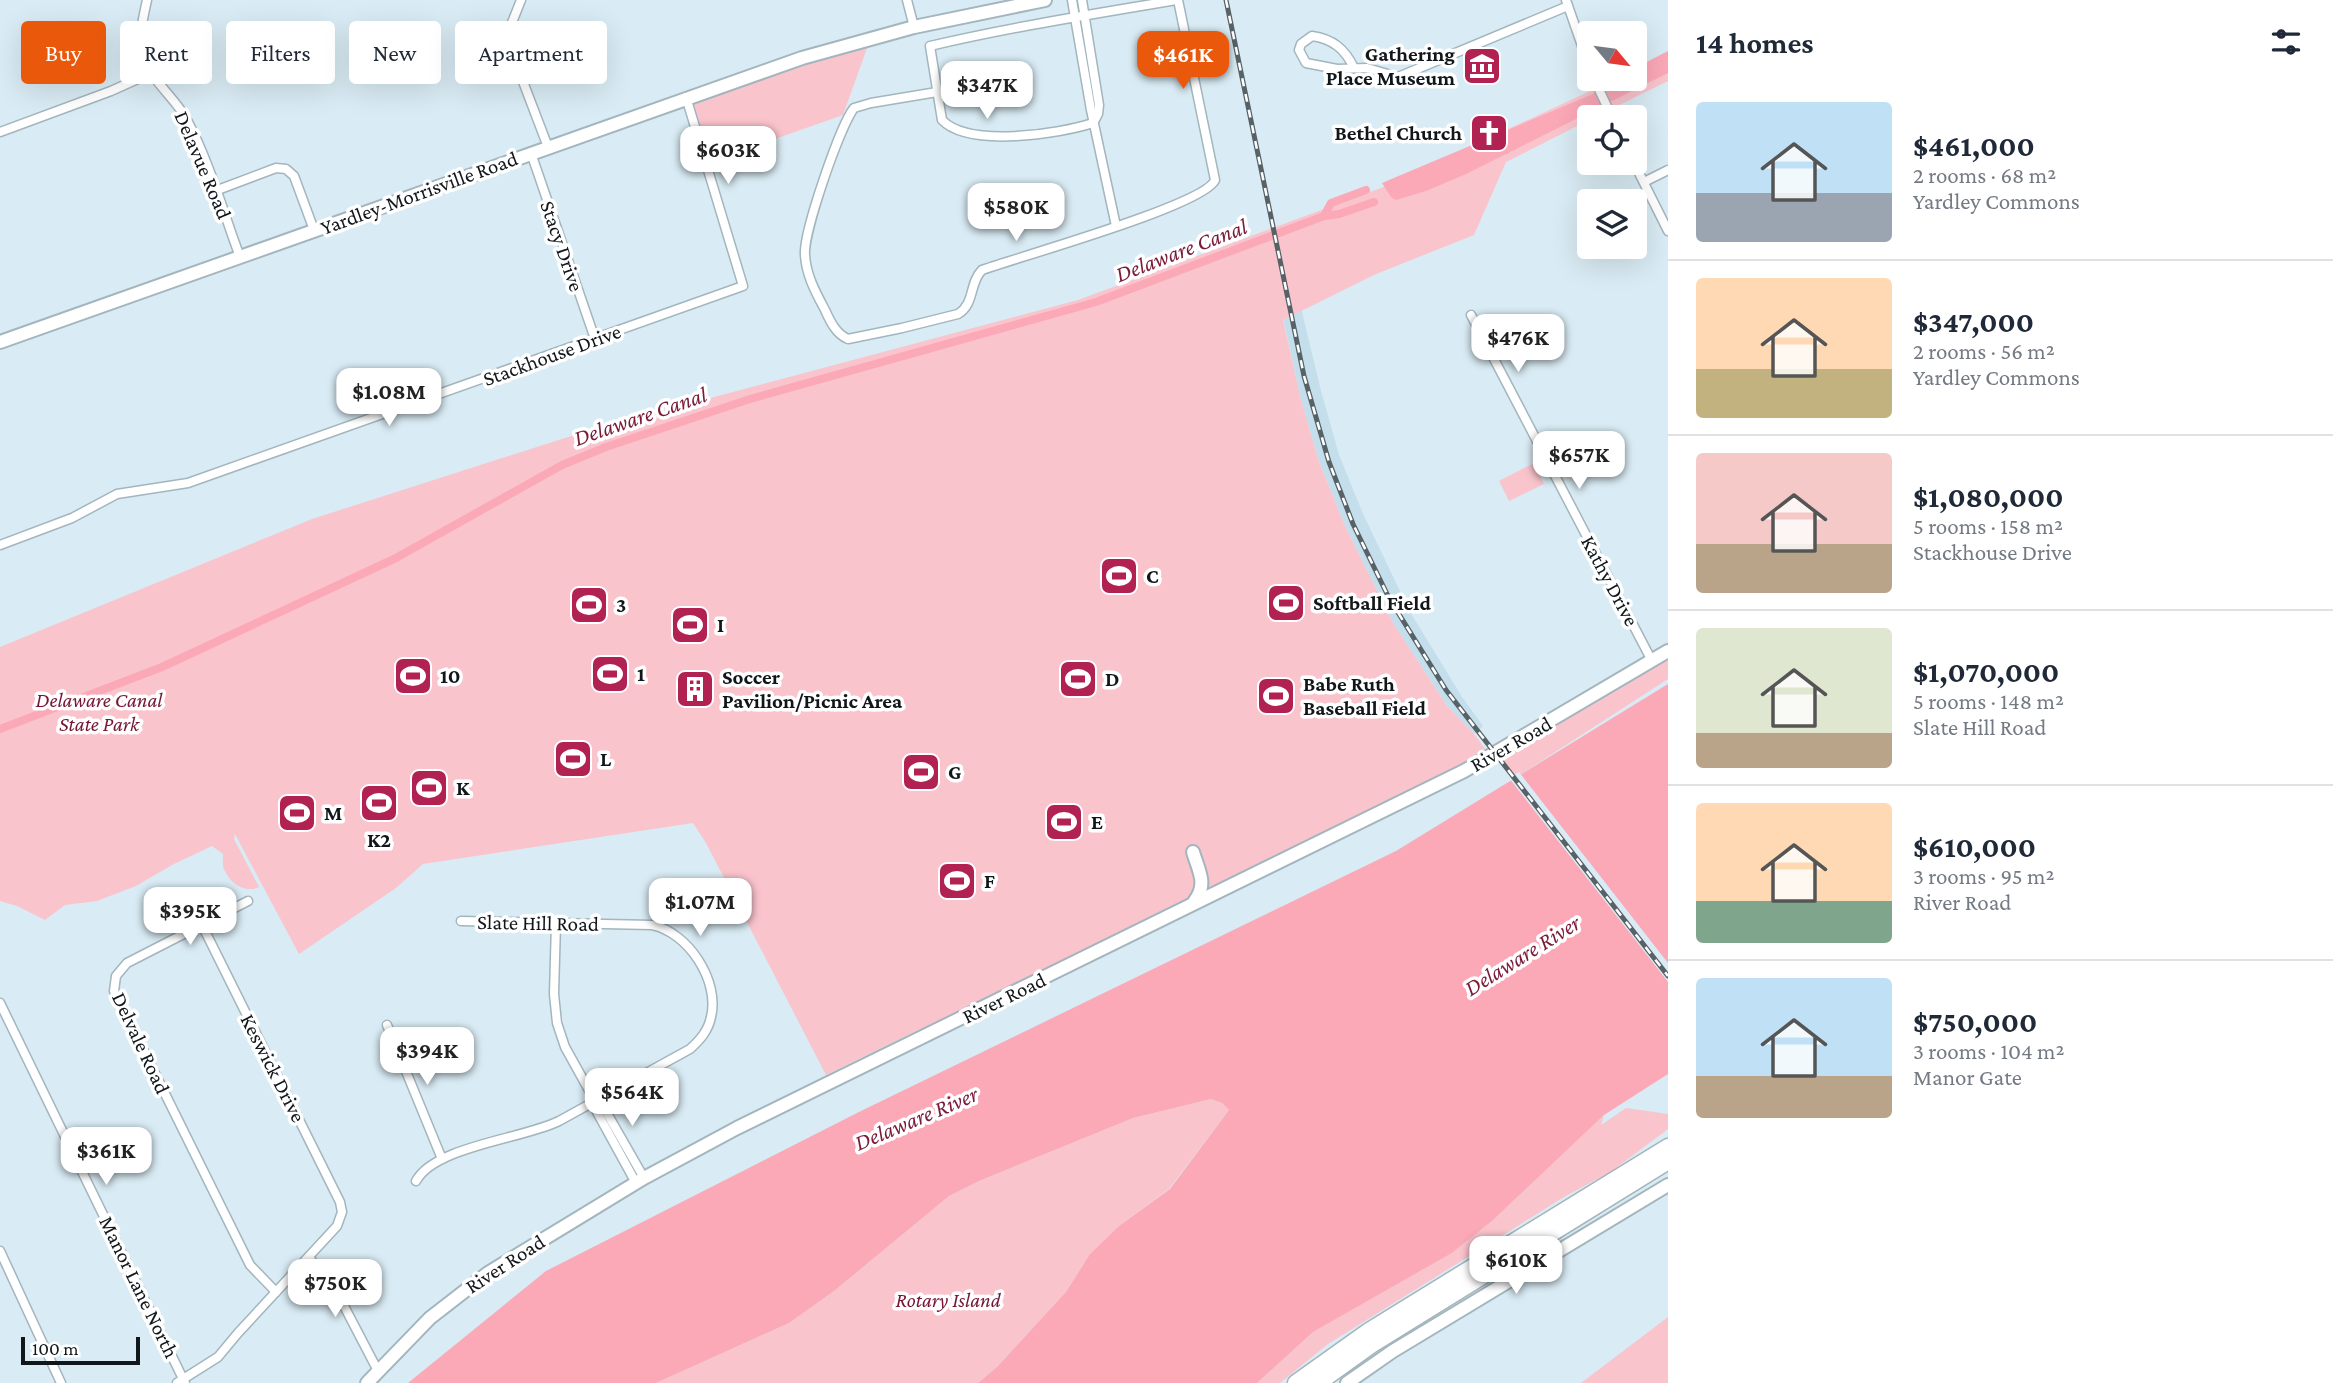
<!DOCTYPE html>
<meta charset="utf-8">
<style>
body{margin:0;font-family:"Crimson Pro",serif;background:#f2f2f3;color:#1f2937;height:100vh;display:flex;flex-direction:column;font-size:26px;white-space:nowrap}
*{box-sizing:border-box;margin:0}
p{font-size:23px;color:#747a83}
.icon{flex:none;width:38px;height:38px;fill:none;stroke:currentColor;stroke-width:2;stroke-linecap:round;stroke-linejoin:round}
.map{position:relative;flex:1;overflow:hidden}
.panel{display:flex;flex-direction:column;background:#fff;width:665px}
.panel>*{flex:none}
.hud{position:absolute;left:21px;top:21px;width:665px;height:63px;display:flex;gap:14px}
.needle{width:46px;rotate:119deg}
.fabs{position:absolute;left:1577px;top:21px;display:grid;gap:14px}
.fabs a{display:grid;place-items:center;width:70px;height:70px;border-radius:7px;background:#fff;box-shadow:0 7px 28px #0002;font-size:35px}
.scale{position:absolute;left:21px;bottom:18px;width:119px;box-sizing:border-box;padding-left:7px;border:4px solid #101619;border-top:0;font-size:19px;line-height:24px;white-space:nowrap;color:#101619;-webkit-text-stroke:5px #fff;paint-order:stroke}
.price{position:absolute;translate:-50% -60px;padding:0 16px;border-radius:14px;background:#fff;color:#222;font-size:23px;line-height:46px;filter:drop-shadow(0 2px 4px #0008)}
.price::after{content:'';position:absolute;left:50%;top:42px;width:21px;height:16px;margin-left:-10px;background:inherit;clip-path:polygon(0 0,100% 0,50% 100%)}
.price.current{background:#ea580c;color:#fff}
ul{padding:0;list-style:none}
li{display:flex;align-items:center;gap:21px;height:175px;padding:0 28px}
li+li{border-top:2px solid #e0e1e3}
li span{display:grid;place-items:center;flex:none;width:196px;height:140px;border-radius:7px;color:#555}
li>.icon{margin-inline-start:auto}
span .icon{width:84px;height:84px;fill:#fffc;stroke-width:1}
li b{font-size:30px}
h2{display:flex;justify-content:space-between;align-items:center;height:84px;padding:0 28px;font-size:30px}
.tag{padding:0 24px;border-radius:7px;background:#fff;box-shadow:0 7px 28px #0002;font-size:24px;line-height:63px}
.tag.current{background:#ea580c;color:#fff}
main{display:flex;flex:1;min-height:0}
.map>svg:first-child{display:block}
.built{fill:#c4dfeb}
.green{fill:#fac4cd}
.water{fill:#fba8b7}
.pier{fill:#d9ebf4}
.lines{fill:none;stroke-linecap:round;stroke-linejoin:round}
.canal{stroke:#fba8b7;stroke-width:8}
.street-casing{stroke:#a3b5bd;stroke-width:11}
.secondary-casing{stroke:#a3b5bd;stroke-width:16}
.primary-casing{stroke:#a3b5bd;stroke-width:16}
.highway-casing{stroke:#a3b5bd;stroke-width:19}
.street{stroke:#fff;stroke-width:8}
.secondary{stroke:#fff;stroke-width:12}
.primary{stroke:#fff;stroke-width:12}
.highway{stroke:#fff;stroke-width:16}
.rail-casing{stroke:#576267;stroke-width:5}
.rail{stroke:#fff;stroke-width:2.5;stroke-dasharray:8;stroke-linecap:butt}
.labels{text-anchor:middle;stroke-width:7;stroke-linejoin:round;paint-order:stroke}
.poi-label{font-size:21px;font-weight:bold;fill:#101619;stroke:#fff;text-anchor:start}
.street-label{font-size:21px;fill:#101619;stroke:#fff}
.park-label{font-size:21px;font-style:italic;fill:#751635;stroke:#fff}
.water-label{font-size:23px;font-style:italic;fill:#791b38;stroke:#fff}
</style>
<main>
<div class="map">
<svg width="1668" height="1383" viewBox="0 0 1668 1383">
<rect width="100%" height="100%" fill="#d9ebf4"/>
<polygon class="built" points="1292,254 1302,312 1321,391 1339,455 1364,516 1410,612 1462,697 1483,726 1474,734 1447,706 1393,623 1345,526 1319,462 1301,400 1270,259"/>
<g class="green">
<polygon points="871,37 843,115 706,163 686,97"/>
<path d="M 1668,54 L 1668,81 L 1595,117 L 1589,117 L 1589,120 L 1506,162 L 1474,235 L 1376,274 L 1283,320 L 1301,400 L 1319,462 L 1345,526 L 1393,623 L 1447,706 L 1474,734 L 1489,754 L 922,1033 L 920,1029 L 826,1075 L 706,843 L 693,823 L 423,864 L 396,888 L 299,954 L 235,834 L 234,839 L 259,887 C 246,893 231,885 225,871 C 222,867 223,859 223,854 L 212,846 L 172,865 L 136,886 L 97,901 L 65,905 L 45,920 L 17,906 L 0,901 L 0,647 L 312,519 L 590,430 L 1078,300 L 1381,188 L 1616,79 L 1634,79 Z"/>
<polygon points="1534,463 1544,484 1509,501 1499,481"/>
<polygon points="1668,651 1668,679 1515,778 1498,752"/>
<polygon points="1211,1099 1222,1103 1229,1110 1169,1189 1119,1226 1090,1254 1066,1292 997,1367 978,1383 656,1383 789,1323 834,1291 949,1196 979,1181 1133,1118"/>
<polygon points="1626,1108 1668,1114 1668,1129 1612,1171 1564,1197 1328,1344 1280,1383 1257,1383 1313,1332 1452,1253 1492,1221 1604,1115 1601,1125"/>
<polygon points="1668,1317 1668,1383 1581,1383"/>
</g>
<g class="water">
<polygon points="1668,51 1668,73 1466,174 1426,191 1396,200 1391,197 1382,183 1593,94 1612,79 1634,79 1635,68"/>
<polygon points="1668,684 1668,1074 1604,1115 1492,1221 1452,1253 1313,1332 1257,1383 978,1383 997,1367 1066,1292 1090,1254 1119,1226 1170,1189 1229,1110 1222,1103 1211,1099 1133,1118 979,1181 949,1196 834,1291 789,1323 656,1383 408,1383 546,1271 861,1111 1396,851"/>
</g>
<polygon class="pier" points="1519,772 1668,963 1668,982 1509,778"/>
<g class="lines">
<g class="canal">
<polyline points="1324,216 1331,203 1366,190"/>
<polyline points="0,729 162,667 394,559 562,465 606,447 750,399 1096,302 1324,216 1339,214 1374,202"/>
</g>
<defs>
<g id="street">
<path d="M 147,0 C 143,19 137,40 144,59 C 151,80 176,99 187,120 C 210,163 223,212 240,257"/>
<polyline points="521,0 509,30 509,45 548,147"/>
<polyline points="907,0 914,27"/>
<polyline points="1072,0 1091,110 1116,226"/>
<path d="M 1082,0 L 1099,105 L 1098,114 L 1093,123 C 1059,134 969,148 942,120 L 930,46 C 1011,27 1094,14 1176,0"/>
<polyline points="1566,0 1589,66"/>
<path d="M 1354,68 C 1345,49 1333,39 1312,36 L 1301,44 L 1299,50 L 1306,63 L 1337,69 L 1367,68 L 1398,77 L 1568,6"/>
<polyline points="1594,79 1612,117"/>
<path d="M 937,92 L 871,103 L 854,108 C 840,126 803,233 805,255 C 806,275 816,293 825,310 C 830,321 836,334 848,339 L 902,328 L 958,314 C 975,304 969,283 982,270 C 1018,257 1205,205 1215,180 L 1178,0"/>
<polyline points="0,132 111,91 151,73"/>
<polyline points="531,153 595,339"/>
<polyline points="1634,163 1668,231"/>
<polyline points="1644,182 1668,170"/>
<polyline points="215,191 276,168 286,169 294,176 314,230"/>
<polyline points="1471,315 1652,661"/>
<polyline points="0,545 72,518 117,494 188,483 743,286 686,97"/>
<polyline points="248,901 127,963 116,976 114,991 250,1265 276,1292"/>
<polyline points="556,923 554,994 557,1023 565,1047 595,1101 597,1112 636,1183"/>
<polyline points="0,1003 185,1383"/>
<polyline points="387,1025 442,1159"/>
<polyline points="595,1101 604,1108 644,1178"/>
<path d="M 416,1181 C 435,1146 523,1139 559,1121 L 690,1049 C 700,1040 708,1031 711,1017 C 720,981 688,932 652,925 L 461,921"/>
<polyline points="0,1251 61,1383"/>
<polyline points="309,1257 343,1304 378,1371"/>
<polyline points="177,1383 218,1357 238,1333 337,1226 342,1212 340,1202 202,925"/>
</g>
<g id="secondary">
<path d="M 1193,852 C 1199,872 1208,884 1194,902"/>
<polyline points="367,1383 430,1318 488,1273 644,1178 737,1128 1464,771 1668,651"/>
<polyline points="1347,1383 1393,1351 1668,1185"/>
</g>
<polyline id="primary" points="0,342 802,58 914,27 1045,0"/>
<g id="highway">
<polyline points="1296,1383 1369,1331 1668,1147"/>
<polyline points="1318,1383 1371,1345 1668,1161"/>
</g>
</defs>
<use href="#street" class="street-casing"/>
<use href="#secondary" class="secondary-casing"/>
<use href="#primary" class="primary-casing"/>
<use href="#highway" class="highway-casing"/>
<use href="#street" class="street"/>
<use href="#secondary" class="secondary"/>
<use href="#primary" class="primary"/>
<use href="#highway" class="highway"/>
<defs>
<polyline id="rail" points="1226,0 1304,376 1329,462 1353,524 1389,598 1446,690 1668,976"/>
</defs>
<use href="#rail" class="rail-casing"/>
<use href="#rail" class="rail"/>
</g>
<defs>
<symbol id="museum-square" viewBox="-11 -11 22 22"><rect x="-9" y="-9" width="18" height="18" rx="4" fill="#b12152" stroke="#fff"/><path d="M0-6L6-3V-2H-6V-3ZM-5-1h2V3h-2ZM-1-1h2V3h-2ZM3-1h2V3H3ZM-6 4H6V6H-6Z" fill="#fff"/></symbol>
<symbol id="church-square" viewBox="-11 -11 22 22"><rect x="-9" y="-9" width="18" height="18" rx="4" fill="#b12152" stroke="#fff"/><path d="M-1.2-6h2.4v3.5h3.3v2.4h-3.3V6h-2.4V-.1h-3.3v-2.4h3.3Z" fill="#fff"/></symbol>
<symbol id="stadium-square" viewBox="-11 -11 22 22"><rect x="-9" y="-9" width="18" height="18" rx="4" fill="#b12152" stroke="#fff"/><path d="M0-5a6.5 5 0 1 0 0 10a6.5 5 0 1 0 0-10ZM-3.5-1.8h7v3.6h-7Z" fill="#fff"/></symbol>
<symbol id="building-square" viewBox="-11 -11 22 22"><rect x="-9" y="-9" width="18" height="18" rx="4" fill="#b12152" stroke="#fff"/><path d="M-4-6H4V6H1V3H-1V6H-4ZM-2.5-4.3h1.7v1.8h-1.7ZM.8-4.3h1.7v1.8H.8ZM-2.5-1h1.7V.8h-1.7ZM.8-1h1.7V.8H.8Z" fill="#fff"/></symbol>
</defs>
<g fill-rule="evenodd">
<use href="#museum-square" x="1460" y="44" width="44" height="44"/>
<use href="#church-square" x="1467" y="111" width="44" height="44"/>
<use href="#stadium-square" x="1097" y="554" width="44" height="44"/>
<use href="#stadium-square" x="1264" y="581" width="44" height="44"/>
<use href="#stadium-square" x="567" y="583" width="44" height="44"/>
<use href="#stadium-square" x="668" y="603" width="44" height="44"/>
<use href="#stadium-square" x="588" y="652" width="44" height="44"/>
<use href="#stadium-square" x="391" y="654" width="44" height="44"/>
<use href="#stadium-square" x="1056" y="657" width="44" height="44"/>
<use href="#building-square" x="673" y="667" width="44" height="44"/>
<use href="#stadium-square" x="1254" y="674" width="44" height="44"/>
<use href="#stadium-square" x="551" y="737" width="44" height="44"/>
<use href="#stadium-square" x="899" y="750" width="44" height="44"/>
<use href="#stadium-square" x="407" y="766" width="44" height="44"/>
<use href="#stadium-square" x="357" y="781" width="44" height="44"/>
<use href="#stadium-square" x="275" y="791" width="44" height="44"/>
<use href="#stadium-square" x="1042" y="800" width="44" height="44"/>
<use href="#stadium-square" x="935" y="859" width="44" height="44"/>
</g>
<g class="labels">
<g class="poi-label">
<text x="1455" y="61" text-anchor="end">Gathering<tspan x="1455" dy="24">Place Museum</tspan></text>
<text x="1462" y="140" text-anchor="end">Bethel Church</text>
<text x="1146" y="583">C</text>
<text x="1313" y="610">Softball Field</text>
<text x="616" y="612">3</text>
<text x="717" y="632">I</text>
<text x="637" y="681">1</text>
<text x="440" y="683">10</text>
<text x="722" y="684">Soccer<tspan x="722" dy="24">Pavilion/Picnic Area</tspan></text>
<text x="1105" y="686">D</text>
<text x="1303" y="691">Babe Ruth<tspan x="1303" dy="24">Baseball Field</tspan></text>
<text x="600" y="766">L</text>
<text x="948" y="779">G</text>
<text x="456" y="795">K</text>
<text x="324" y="820">M</text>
<text x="1091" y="829">E</text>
<text x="379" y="847" text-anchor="middle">K2</text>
<text x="984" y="888">F</text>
</g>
<g class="street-label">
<text transform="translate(203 165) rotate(67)" y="7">Delavue Road</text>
<text transform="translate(419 193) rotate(-20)" y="7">Yardley-Morrisville Road</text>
<text transform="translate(562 246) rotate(71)" y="7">Stacy Drive</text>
<text transform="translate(552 355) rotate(-20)" y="7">Stackhouse Drive</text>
<text transform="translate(1610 581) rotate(62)" y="7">Kathy Drive</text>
<text transform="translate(1511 744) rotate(-30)" y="7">River Road</text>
<text transform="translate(538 923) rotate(1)" y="7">Slate Hill Road</text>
<text transform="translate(1004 998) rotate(-26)" y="7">River Road</text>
<text transform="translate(141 1043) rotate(65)" y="7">Delvale Road</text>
<text transform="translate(273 1068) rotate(63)" y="7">Keswick Drive</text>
<text transform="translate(505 1264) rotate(-33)" y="7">River Road</text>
<text transform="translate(139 1287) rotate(64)" y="7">Manor Lane North</text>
</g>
<g class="park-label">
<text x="99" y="707">Delaware Canal<tspan x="99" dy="24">State Park</tspan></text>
<text x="948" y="1307">Rotary Island</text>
</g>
<g class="water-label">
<text transform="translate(1181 250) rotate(-21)" y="8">Delaware Canal</text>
<text transform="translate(640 416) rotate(-19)" y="8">Delaware Canal</text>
<text transform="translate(1522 955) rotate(-32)" y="8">Delaware River</text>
<text transform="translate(916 1118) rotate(-23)" y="8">Delaware River</text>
</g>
</g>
</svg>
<div class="fabs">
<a><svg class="needle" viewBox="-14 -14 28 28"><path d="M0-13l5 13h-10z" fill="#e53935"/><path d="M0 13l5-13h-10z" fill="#747a83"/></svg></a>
<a><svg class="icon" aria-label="locate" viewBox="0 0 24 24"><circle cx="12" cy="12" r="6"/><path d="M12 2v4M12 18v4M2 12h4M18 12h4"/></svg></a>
<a><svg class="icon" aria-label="layers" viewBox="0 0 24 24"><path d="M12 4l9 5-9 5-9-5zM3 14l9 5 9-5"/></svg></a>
</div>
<div class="scale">100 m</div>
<b class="price current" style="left:1183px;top:91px">$461K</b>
<b class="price" style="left:987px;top:121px">$347K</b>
<b class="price" style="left:728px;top:186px">$603K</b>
<b class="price" style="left:1016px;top:243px">$580K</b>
<b class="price" style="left:1518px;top:374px">$476K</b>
<b class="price" style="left:389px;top:428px">$1.08M</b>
<b class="price" style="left:1579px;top:491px">$657K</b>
<b class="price" style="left:700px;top:938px">$1.07M</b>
<b class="price" style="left:190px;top:947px">$395K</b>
<b class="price" style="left:427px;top:1087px">$394K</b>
<b class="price" style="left:632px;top:1128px">$564K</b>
<b class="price" style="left:106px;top:1187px">$361K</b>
<b class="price" style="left:1516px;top:1296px">$610K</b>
<b class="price" style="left:335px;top:1319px">$750K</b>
<div class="hud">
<a class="tag current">Buy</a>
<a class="tag">Rent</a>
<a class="tag">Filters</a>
<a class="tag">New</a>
<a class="tag">Apartment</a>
</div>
</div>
<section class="panel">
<h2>14 homes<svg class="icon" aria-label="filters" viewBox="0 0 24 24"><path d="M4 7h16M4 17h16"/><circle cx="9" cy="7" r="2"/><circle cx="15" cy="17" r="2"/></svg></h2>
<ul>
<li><span style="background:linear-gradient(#bfe0f5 65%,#9aa5b1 0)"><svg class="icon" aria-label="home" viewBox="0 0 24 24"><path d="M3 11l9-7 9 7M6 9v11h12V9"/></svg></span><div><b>$461,000</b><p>2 rooms · 68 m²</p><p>Yardley Commons</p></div></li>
<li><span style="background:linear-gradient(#ffd9b3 65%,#c2b280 0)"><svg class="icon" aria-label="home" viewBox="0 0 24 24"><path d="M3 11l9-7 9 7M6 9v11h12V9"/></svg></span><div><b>$347,000</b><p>2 rooms · 56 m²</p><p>Yardley Commons</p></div></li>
<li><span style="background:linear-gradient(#f6c9c9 65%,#b9a48a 0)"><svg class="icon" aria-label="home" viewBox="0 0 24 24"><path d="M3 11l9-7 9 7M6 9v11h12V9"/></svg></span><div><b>$1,080,000</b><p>5 rooms · 158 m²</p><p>Stackhouse Drive</p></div></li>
<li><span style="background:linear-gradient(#dfe7d0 75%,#b9a48a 0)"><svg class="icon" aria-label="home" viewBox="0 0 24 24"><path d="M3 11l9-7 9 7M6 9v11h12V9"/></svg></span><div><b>$1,070,000</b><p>5 rooms · 148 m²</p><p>Slate Hill Road</p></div></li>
<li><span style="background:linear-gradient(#ffd9b3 70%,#7fa58c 0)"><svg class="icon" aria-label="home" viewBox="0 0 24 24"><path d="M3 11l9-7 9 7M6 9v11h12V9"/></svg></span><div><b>$610,000</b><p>3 rooms · 95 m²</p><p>River Road</p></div></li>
<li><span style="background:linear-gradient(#bfe0f5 70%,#b9a48a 0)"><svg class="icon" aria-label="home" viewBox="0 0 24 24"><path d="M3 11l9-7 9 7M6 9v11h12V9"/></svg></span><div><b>$750,000</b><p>3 rooms · 104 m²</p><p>Manor Gate</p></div></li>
</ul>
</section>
</main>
